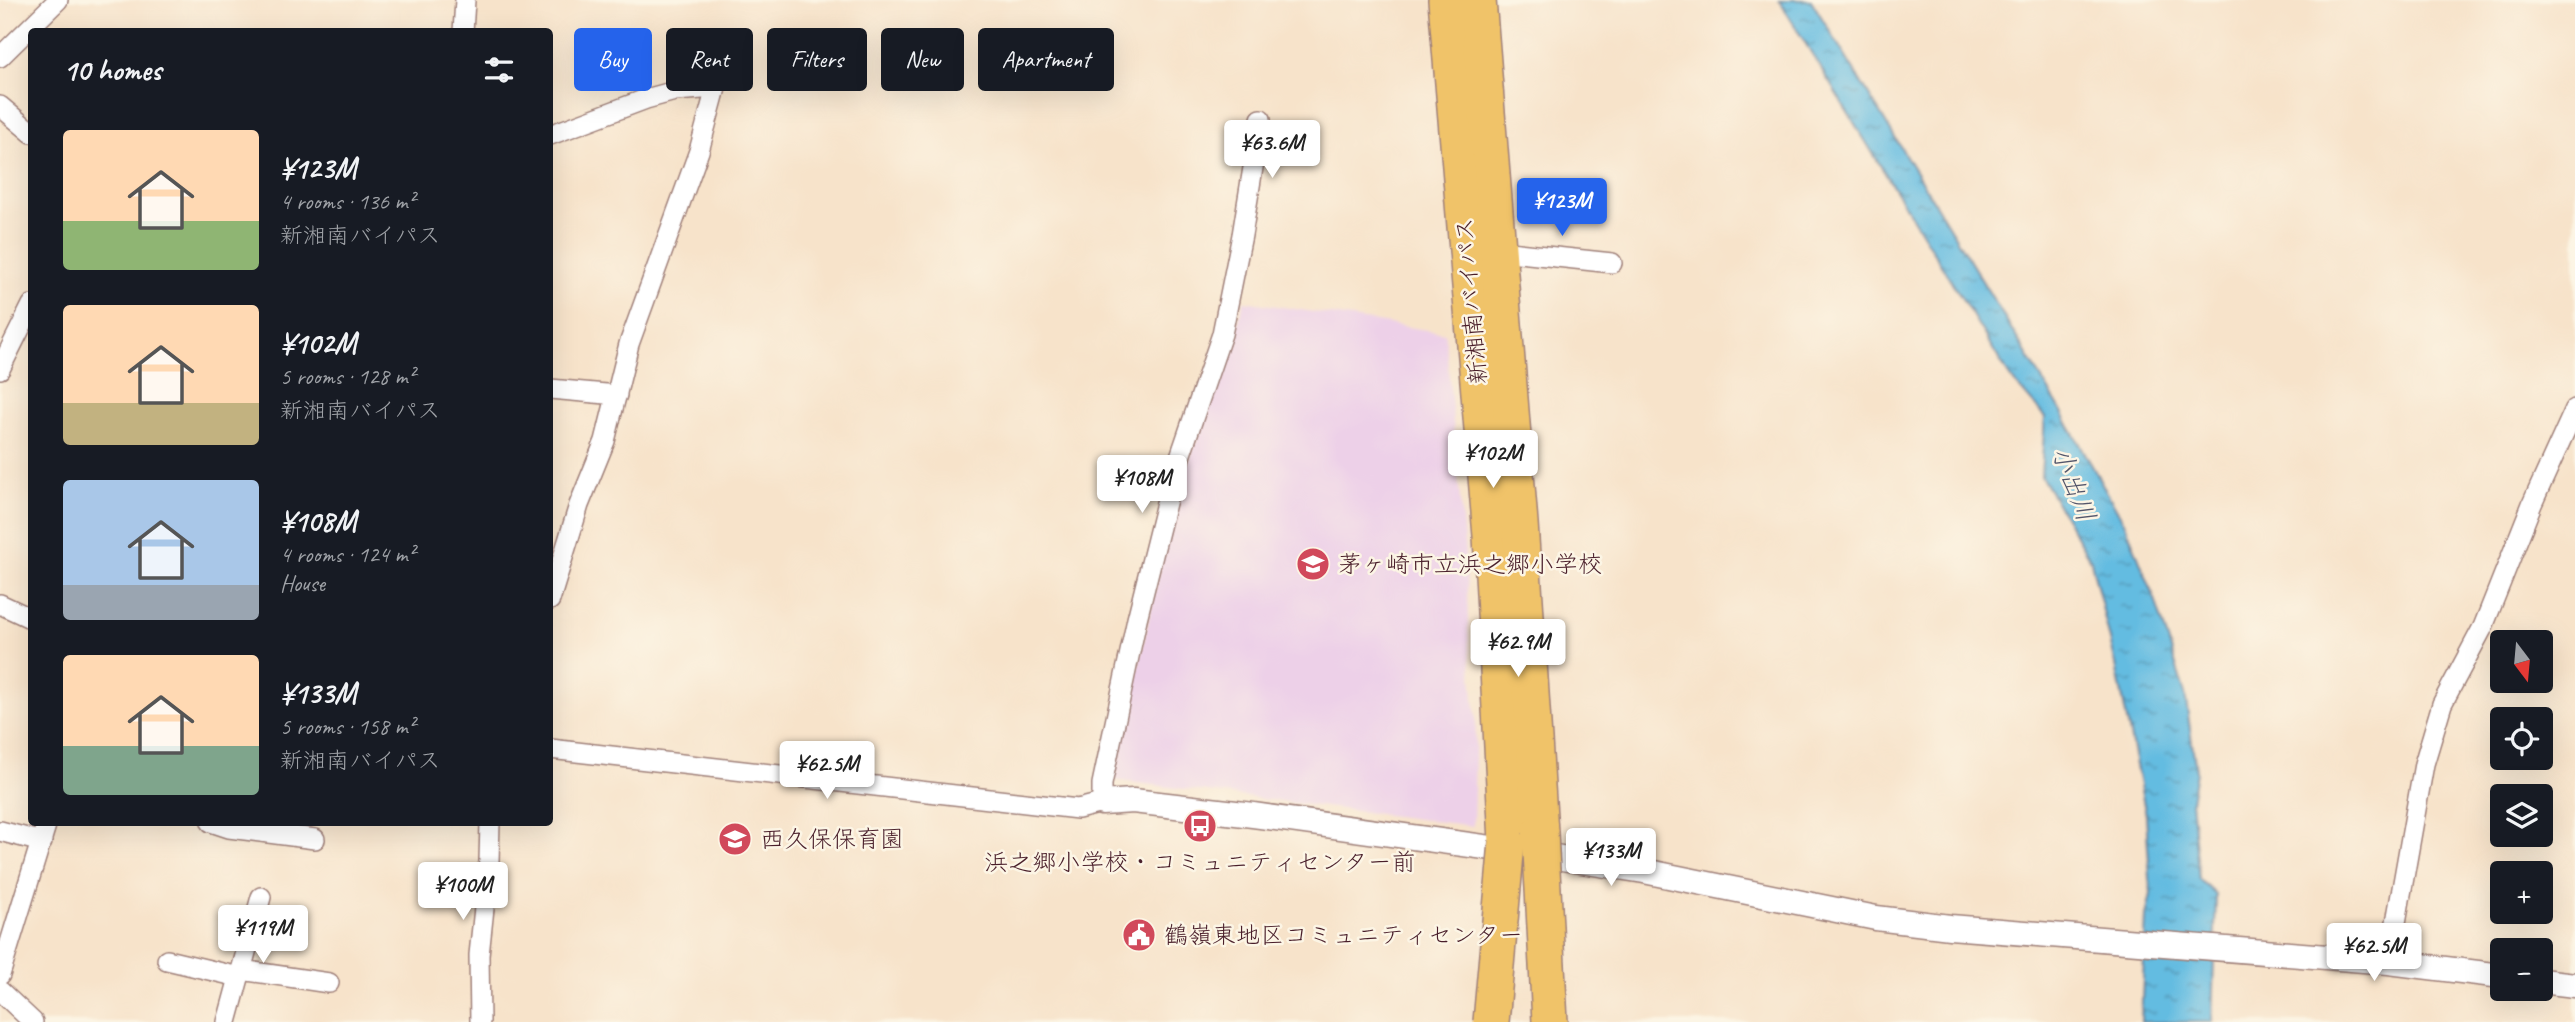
<!DOCTYPE html>
<meta charset="utf-8">
<style>
body{margin:0;font-family:Caveat,"Klee One",sans-serif;background:#20242c;color:#f1f3f6;height:100vh;display:flex;flex-direction:column;font-size:26px;white-space:nowrap}
*{box-sizing:border-box;margin:0}
p{font-size:23px;color:#9ea1a6}
.icon{flex:none;width:38px;height:38px;fill:none;stroke:currentColor;stroke-width:2;stroke-linecap:round;stroke-linejoin:round}
.map{position:relative;flex:1;overflow:hidden}
.panel{position:absolute;left:28px;top:28px;width:525px;height:798px;display:flex;flex-direction:column;background:#171b24;border-radius:7px;box-shadow:0 7px 28px #0002}
.panel>*{flex:none}
.top-card{position:absolute;left:574px;top:28px;width:665px;height:63px;display:flex;gap:14px}
.needle{width:46px;rotate:164deg}
.fabs{position:absolute;left:2490px;top:630px;display:grid;gap:14px}
.fabs a{display:grid;place-items:center;width:63px;height:63px;border-radius:7px;background:#171b24;box-shadow:0 7px 28px #0002;font-size:35px}
.price{position:absolute;translate:-50% -60px;padding:0 16px;border-radius:7px;background:#fff;color:#222;font-size:23px;line-height:46px;filter:drop-shadow(0 2px 4px #0008)}
.price::after{content:'';position:absolute;left:50%;top:42px;width:21px;height:16px;margin-left:-10px;background:inherit;clip-path:polygon(0 0,100% 0,50% 100%)}
.price.active{background:#2563eb;color:#fff}
ul{padding:0;list-style:none}
li{display:flex;align-items:center;gap:21px;height:175px;padding:0 35px}
li span{display:grid;place-items:center;flex:none;width:196px;height:140px;border-radius:7px;color:#555}
li>.icon{margin-inline-start:auto}
span .icon{width:84px;height:84px;fill:#fffc;stroke-width:1}
li b{font-size:30px}
h2{display:flex;justify-content:space-between;align-items:center;height:84px;padding:0 35px;font-size:30px}
.pill{padding:0 24px;border-radius:7px;background:#171b24;box-shadow:0 7px 28px #0002;font-size:24px;line-height:63px}
.pill.active{background:#2563eb;color:#fff}
.map>svg:first-child{display:block}
.built{fill:#edd0e8}
.water{fill:url(#water-ripples);stroke:#576e86;stroke-width:2}
.lines{fill:none;stroke-linecap:round;stroke-linejoin:round}
.minor-casing{stroke:#a0817a;stroke-width:22}
.tertiary-casing{stroke:#a0817a;stroke-width:27}
.motorway-casing{stroke:#a0817a;stroke-width:38}
.minor{stroke:#fff;stroke-width:19}
.tertiary{stroke:#fff;stroke-width:24}
.motorway{stroke:#f0c369;stroke-width:35}
.motorway-bridge-casing{stroke:#a0817a;stroke-width:38;stroke-linecap:butt}
.motorway-bridge{stroke:#f0c369;stroke-width:35}
.labels{text-anchor:middle;stroke-width:5;stroke-linejoin:round;paint-order:stroke}
.street-label{font-size:24px;fill:#4a1f2b;stroke:#fcf5e5}
.poi-label{font-size:24px;fill:#4a1f2b;stroke:#fcf5e5;text-anchor:start}
.water-label{font-size:26px;font-style:italic;fill:#53566b;stroke:#fcf5e5}
</style>
<div class="map">
<svg width="2575" height="1022" viewBox="0 0 2575 1022">
<defs>
<pattern id="water-ripples" width="26" height="14" patternUnits="userSpaceOnUse" patternTransform="scale(1.75)"><rect width="26" height="14" fill="#64bce1"/><path d="M2 4q2-2 4 0t4 0M15 11q2-2 4 0t4 0" fill="none" stroke="#5498b7"/></pattern>
</defs>
<rect width="100%" height="100%" fill="#fcf5e5"/>
<filter id="ink" filterUnits="userSpaceOnUse"><feTurbulence type="fractalNoise" baseFrequency=".0143" numOctaves="2"/><feDisplacementMap in="SourceGraphic" scale="14" xChannelSelector="R" yChannelSelector="G"/><feConvolveMatrix kernelMatrix="1 2 1 2 8 2 1 2 1" color-interpolation-filters="sRGB"/></filter>
<filter id="wash" filterUnits="userSpaceOnUse"><feTurbulence type="fractalNoise" baseFrequency=".00686" numOctaves="4" result="noise"/><feDisplacementMap in="SourceGraphic" scale="28" xChannelSelector="R" yChannelSelector="G"/><feGaussianBlur stdDeviation="1.57" result="paint"/><feColorMatrix in="noise" values="0 0 0 0 0 0 0 0 0 0 0 0 0 0 0 0 0 1.4 0 .05"/><feComposite in="paint" operator="in"/></filter>
<g filter="url(#wash)">
<rect width="100%" height="100%" fill="#f7e3ca"/>
<polygon class="built" points="1244,301 1445,333 1466,565 1469,644 1476,719 1473,826 1114,780 1161,563 1182,479 1232,348"/>
<polygon class="water" points="1779,0 1811,0 2060,409 2126,526 2155,599 2185,694 2196,771 2191,801 2199,879 2216,895 2212,1022 2141,1022 2146,916 2151,894 2146,815 2116,665 2091,561 2041,476 2045,417 2010,377"/>
</g>
<g filter="url(#ink)">
<g class="lines">
<defs>
<g id="minor">
<polyline points="463,32 465,0"/>
<polyline points="0,57 58,0"/>
<polyline points="0,106 32,133"/>
<polyline points="550,135 646,99 675,91 716,88 699,151 629,344 605,441 579,505 550,600"/>
<polyline points="1509,252 1612,263"/>
<polyline points="0,369 32,305"/>
<polyline points="550,389 617,395"/>
<polyline points="0,604 32,619"/>
<polyline points="550,749 1078,809 1102,803 1102,784 1137,619 1171,483 1222,334 1242,235 1261,119"/>
<polyline points="211,822 229,828 315,839"/>
<polyline points="0,831 42,842"/>
<polyline points="167,960 239,977"/>
<polyline points="2389,962 2424,764 2442,704 2483,627 2532,504 2575,409"/>
<polyline points="241,970 329,983"/>
<polyline points="0,975 47,822"/>
<polyline points="0,991 33,1022"/>
<polyline points="227,1022 261,897"/>
<polyline points="480,1022 479,955 489,861 490,822"/>
</g>
<g id="tertiary">
<polyline points="1102,803 1133,801 1253,815 1549,856 1644,871 1876,918 1950,927 2389,962 2502,976"/>
<polyline points="2541,981 2575,985"/>
</g>
<g id="motorway">
<polyline points="1446,0 1491,536 1507,842"/>
<polyline points="1478,0 1520,523 1540,832"/>
</g>
</defs>
<use href="#minor" class="minor-casing"/>
<use href="#tertiary" class="tertiary-casing"/>
<use href="#motorway" class="motorway-casing"/>
<use href="#minor" class="minor"/>
<use href="#tertiary" class="tertiary"/>
<use href="#motorway" class="motorway"/>
<defs>
<g id="motorway-bridge">
<polyline points="1540,832 1550,1022"/>
<polyline points="1491,1022 1507,842"/>
</g>
</defs>
<use href="#motorway-bridge" class="motorway-bridge-casing"/>
<use href="#motorway-bridge" class="motorway-bridge"/>
</g>
</g>
<defs>
<symbol id="school-disc" viewBox="-11 -11 22 22"><circle r="9.5" fill="#d1495b" stroke="#fcf5e5"/><path d="M0-5L7-2L0 1L-7-2ZM-4 1L0 2.5L4 1V4Q0 6-4 4Z" fill="#fff"/></symbol>
<symbol id="bus-disc" viewBox="-11 -11 22 22"><circle r="9.5" fill="#d1495b" stroke="#fcf5e5"/><path d="M-5-6H5V4H4V6H2V4H-2V6H-4V4H-5ZM-3.5-4V0h7V-4ZM-3.5 1.2v1.5H-2V1.2ZM2 1.2v1.5H3.5V1.2Z" fill="#fff"/></symbol>
<symbol id="civic-disc" viewBox="-11 -11 22 22"><circle r="9.5" fill="#d1495b" stroke="#fcf5e5"/><path d="M-.6-6.5H3V-4.5H.6V-3L4-1V1h2V6H-6V1h2V-1L-.6-3ZM-1.2 2.5V6h2.4V2.5Z" fill="#fff"/></symbol>
</defs>
<g fill-rule="evenodd">
<use href="#school-disc" x="1294" y="545" width="38" height="38"/>
<use href="#bus-disc" x="1181" y="807" width="38" height="38"/>
<use href="#school-disc" x="716" y="820" width="38" height="38"/>
<use href="#civic-disc" x="1120" y="916" width="38" height="38"/>
</g>
<g class="labels">
<g class="street-label">
<text transform="translate(1471 301) rotate(-95)" y="8">新湘南バイパス</text>
</g>
<g class="poi-label">
<text x="1338" y="572">茅ヶ崎市立浜之郷小学校</text>
<text x="760" y="847">西久保保育園</text>
<text x="1200" y="870" text-anchor="middle">浜之郷小学校・コミュニティセンター前</text>
<text x="1164" y="943">鶴嶺東地区コミュニティセンター</text>
</g>
<g class="water-label">
<text transform="translate(2074 484) rotate(69)" y="9">小出川</text>
</g>
</g>
</svg>
<div class="fabs">
<a><svg class="needle" viewBox="-14 -14 28 28"><path d="M0-13l5 13h-10z" fill="#e53935"/><path d="M0 13l5-13h-10z" fill="#9ea1a6"/></svg></a>
<a><svg class="icon" aria-label="locate" viewBox="0 0 24 24"><circle cx="12" cy="12" r="6"/><path d="M12 2v4M12 18v4M2 12h4M18 12h4"/></svg></a>
<a><svg class="icon" aria-label="layers" viewBox="0 0 24 24"><path d="M12 4l9 5-9 5-9-5zM3 14l9 5 9-5"/></svg></a>
<a>+</a>
<a>−</a>
</div>
<b class="price" style="left:1272px;top:180px">¥63.6M</b>
<b class="price active" style="left:1562px;top:238px">¥123M</b>
<b class="price" style="left:1493px;top:490px">¥102M</b>
<b class="price" style="left:1142px;top:515px">¥108M</b>
<b class="price" style="left:1518px;top:679px">¥62.9M</b>
<b class="price" style="left:827px;top:801px">¥62.5M</b>
<b class="price" style="left:1611px;top:888px">¥133M</b>
<b class="price" style="left:463px;top:922px">¥100M</b>
<b class="price" style="left:263px;top:965px">¥119M</b>
<b class="price" style="left:2374px;top:983px">¥62.5M</b>
<div class="top-card">
<a class="pill active">Buy</a>
<a class="pill">Rent</a>
<a class="pill">Filters</a>
<a class="pill">New</a>
<a class="pill">Apartment</a>
</div>
<section class="panel">
<h2>10 homes<svg class="icon" aria-label="filters" viewBox="0 0 24 24"><path d="M4 7h16M4 17h16"/><circle cx="9" cy="7" r="2"/><circle cx="15" cy="17" r="2"/></svg></h2>
<ul>
<li><span style="background:linear-gradient(#ffd9b3 65%,#8fb573 0)"><svg class="icon" aria-label="home" viewBox="0 0 24 24"><path d="M3 11l9-7 9 7M6 9v11h12V9"/></svg></span><div><b>¥123M</b><p>4 rooms · 136 m²</p><p>新湘南バイパス</p></div></li>
<li><span style="background:linear-gradient(#ffd9b3 70%,#c2b280 0)"><svg class="icon" aria-label="home" viewBox="0 0 24 24"><path d="M3 11l9-7 9 7M6 9v11h12V9"/></svg></span><div><b>¥102M</b><p>5 rooms · 128 m²</p><p>新湘南バイパス</p></div></li>
<li><span style="background:linear-gradient(#a9c7e8 75%,#9aa5b1 0)"><svg class="icon" aria-label="home" viewBox="0 0 24 24"><path d="M3 11l9-7 9 7M6 9v11h12V9"/></svg></span><div><b>¥108M</b><p>4 rooms · 124 m²</p><p>House</p></div></li>
<li><span style="background:linear-gradient(#ffd9b3 65%,#7fa58c 0)"><svg class="icon" aria-label="home" viewBox="0 0 24 24"><path d="M3 11l9-7 9 7M6 9v11h12V9"/></svg></span><div><b>¥133M</b><p>5 rooms · 158 m²</p><p>新湘南バイパス</p></div></li>
</ul>
</section>
</div>
